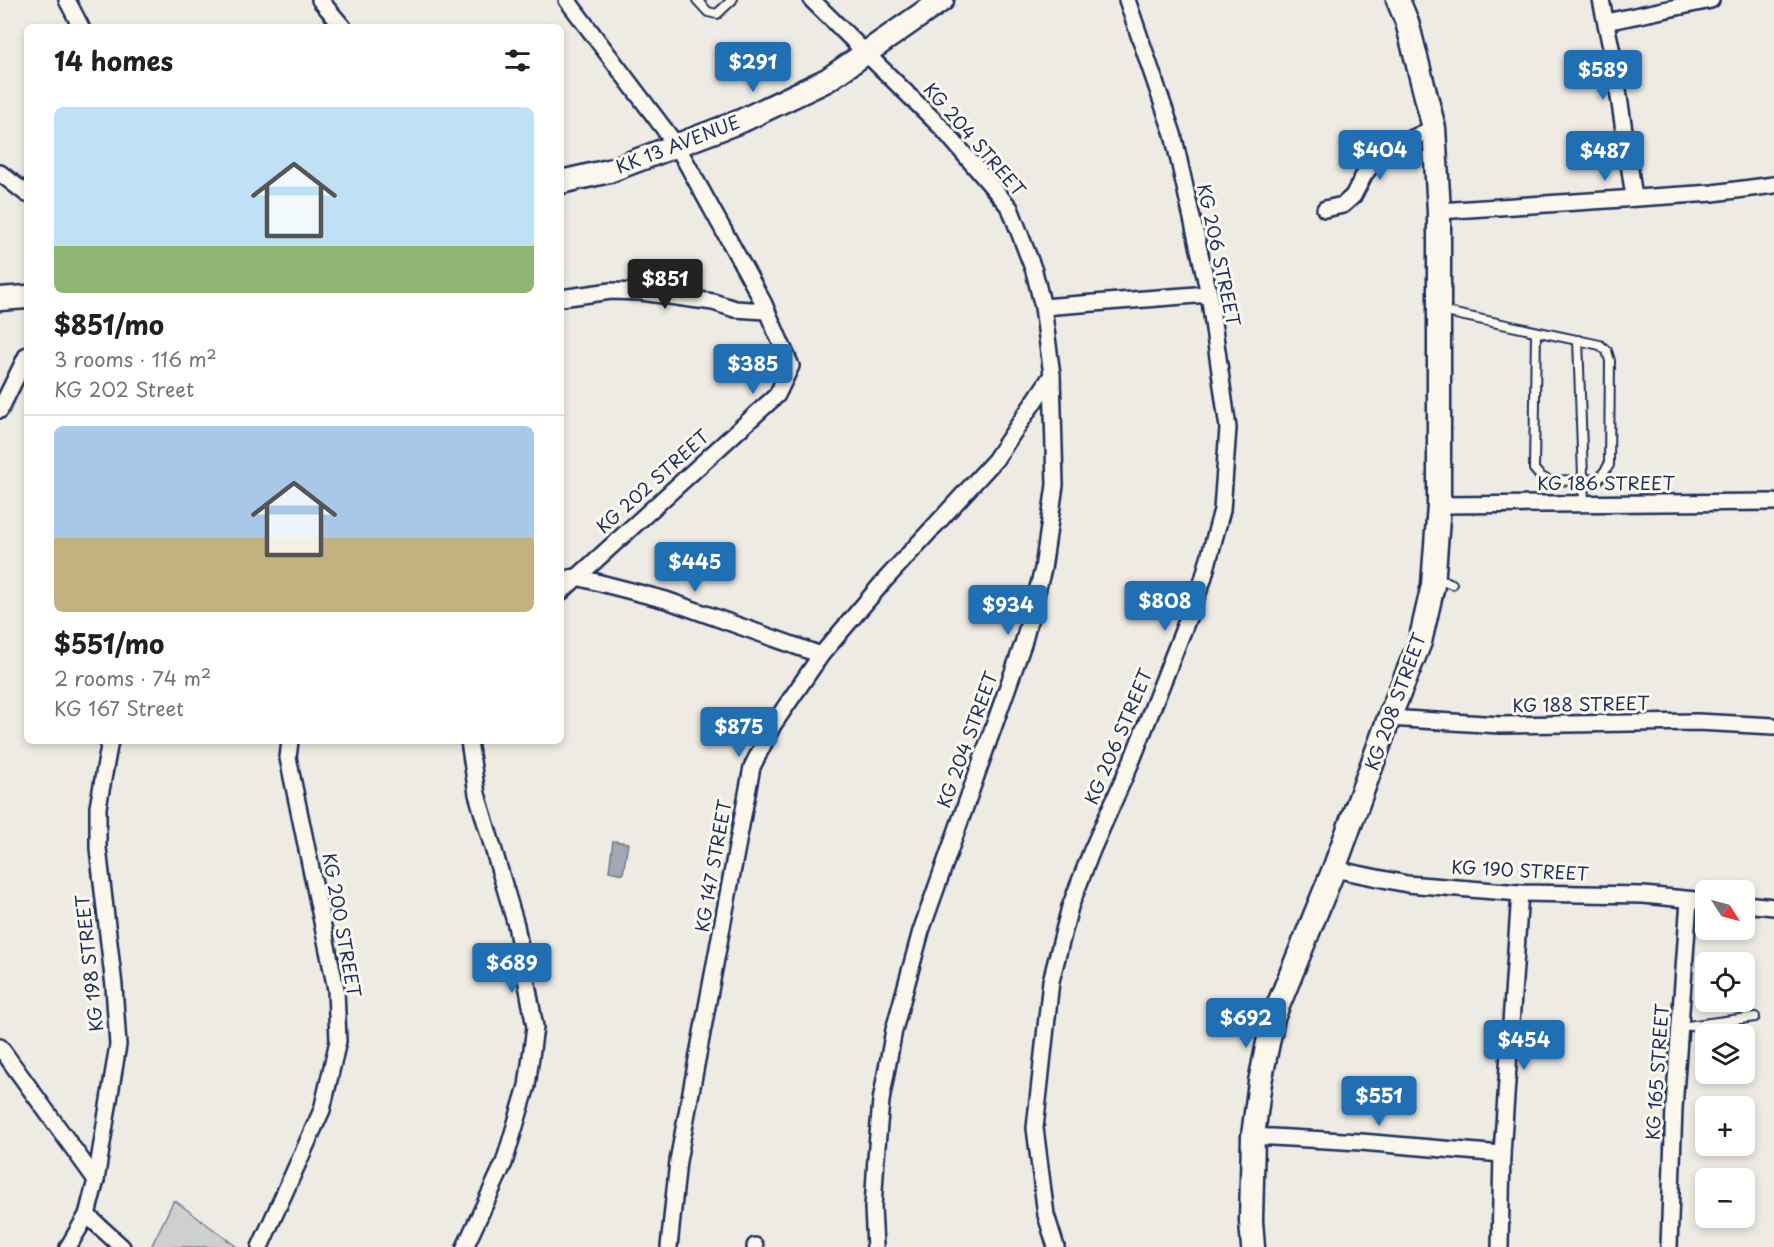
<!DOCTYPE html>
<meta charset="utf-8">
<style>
body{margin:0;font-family:"Playpen Sans",sans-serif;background:#f6f6f6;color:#202124;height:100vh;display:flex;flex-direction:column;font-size:22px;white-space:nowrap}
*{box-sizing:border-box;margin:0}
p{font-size:20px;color:#757577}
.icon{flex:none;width:33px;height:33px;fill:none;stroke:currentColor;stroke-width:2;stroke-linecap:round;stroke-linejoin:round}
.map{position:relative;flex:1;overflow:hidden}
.side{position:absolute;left:24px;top:24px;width:540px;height:720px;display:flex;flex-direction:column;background:#fff;border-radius:9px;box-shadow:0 3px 9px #0003}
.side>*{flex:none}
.needle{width:39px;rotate:126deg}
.buttons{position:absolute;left:1695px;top:880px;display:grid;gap:12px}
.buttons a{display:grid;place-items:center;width:60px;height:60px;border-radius:9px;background:#fff;box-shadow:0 3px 9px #0003;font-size:30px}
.price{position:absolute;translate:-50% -51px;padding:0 14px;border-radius:6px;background:#1f6fb2;color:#fff;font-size:20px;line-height:39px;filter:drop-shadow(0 2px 3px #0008)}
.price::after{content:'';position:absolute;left:50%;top:36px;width:18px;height:14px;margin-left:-9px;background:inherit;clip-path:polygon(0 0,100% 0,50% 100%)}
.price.on{background:#222;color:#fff}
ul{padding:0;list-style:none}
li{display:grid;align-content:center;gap:12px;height:318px;padding:0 30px}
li+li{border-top:2px solid #e0e0e0}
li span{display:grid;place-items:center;height:186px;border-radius:9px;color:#555}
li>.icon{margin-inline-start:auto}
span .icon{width:108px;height:108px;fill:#fffc;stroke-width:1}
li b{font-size:26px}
h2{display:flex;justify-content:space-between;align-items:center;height:72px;padding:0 30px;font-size:26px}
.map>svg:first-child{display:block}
.green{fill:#cecfcf;stroke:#747f96;stroke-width:1.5}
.water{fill:#a3a8b4;stroke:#6d7892;stroke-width:1.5}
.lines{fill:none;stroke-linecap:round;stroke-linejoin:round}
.lane-casing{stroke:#1b2f5e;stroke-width:12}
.street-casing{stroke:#1b2f5e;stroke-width:20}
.secondary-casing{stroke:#1b2f5e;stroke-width:27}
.lane{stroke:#fbf7ec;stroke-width:8}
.street{stroke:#fbf7ec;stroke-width:15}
.secondary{stroke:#fbf7ec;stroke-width:22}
.labels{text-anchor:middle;stroke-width:6;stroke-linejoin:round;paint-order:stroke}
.street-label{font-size:18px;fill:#1b2f5e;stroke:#fbf7ec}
</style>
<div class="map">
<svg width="1774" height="1247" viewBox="0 0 1774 1247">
<rect width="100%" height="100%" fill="#eeebe4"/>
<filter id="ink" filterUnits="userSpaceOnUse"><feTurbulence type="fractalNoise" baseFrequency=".0167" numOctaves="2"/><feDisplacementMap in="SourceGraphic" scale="12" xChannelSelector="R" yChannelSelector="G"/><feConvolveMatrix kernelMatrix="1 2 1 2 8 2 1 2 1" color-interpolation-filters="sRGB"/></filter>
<g filter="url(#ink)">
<polygon class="green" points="174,1200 237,1247 151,1247"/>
<polygon class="water" points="613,841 628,843 623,874 609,871"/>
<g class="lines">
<defs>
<g id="lane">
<polyline points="697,0 708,12 717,14 732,0"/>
<polyline points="1441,311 1600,345 1607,351 1610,361 1609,465 1599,479 1549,481 1540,476 1534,469 1536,332"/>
<polyline points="1578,340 1584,504"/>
<polyline points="1438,578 1452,584"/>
<polyline points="1680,1027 1755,1017"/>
</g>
<g id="street">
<polyline points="67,0 81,27"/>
<polyline points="320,0 343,27"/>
<polyline points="812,0 942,128 1010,208 1034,271 1043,307 1052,375 1055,485 1043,569 1023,644 921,931 894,1030 881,1101 876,1158 873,1208 875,1247"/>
<polyline points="1601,0 1613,57 1634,197"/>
<polyline points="1606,22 1711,0"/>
<polyline points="0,173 27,194"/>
<polyline points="1325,209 1343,205 1353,196 1364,175 1381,153 1434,128"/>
<polyline points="1439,211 1713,193 1774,185"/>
<polyline points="561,298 611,291 641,292 713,302 735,309 766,311"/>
<polyline points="1043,307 1209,294"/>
<polyline points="0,410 27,355"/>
<polyline points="1439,505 1774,502"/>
<polyline points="570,578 577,577 666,600 821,655"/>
<polyline points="561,592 777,395 791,366 763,302 677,146 567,0"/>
<polyline points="1389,718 1500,725 1697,722 1774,726"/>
<polyline points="1334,869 1407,884 1520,893 1643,895 1706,901"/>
<polyline points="1744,904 1774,907"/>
<polyline points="0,1047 96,1180"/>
<polyline points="1253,1136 1361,1142 1502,1154"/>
<polyline points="87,1215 122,1247"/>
<polyline points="755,1246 755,1247"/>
<polyline points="68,1247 87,1215 96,1180 118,1045 114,986 98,848 98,807 110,741"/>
<polyline points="260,1247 322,1110 338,1041 336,989 288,758 290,741"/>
<polyline points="465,1247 504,1163 527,1086 535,1027 516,925 477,794 469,741"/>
<polyline points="669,1247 678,1161 752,767 773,725 821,655 884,581 995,460 1052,375"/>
<polyline points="1056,1247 1046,1215 1035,1128 1051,981 1070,907 1092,850 1132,760 1203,580 1222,510 1228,428 1209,294 1173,134 1127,0"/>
<polyline points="1500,1247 1502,1154 1520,893"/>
<polyline points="1669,1247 1674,1108 1689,900"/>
</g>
<g id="secondary">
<polyline points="561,182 609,171 741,121 827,80 942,0"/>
<polyline points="0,299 27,297"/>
<polyline points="1253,1247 1251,1221 1253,1136 1260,1082 1273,1018 1334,869 1389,718 1420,642 1433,585 1439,505 1439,211 1434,128 1407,22 1398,0"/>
</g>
</defs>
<use href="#lane" class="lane-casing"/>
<use href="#street" class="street-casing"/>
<use href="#secondary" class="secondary-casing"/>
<use href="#lane" class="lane"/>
<use href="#street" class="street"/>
<use href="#secondary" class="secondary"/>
</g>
</g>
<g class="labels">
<g class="street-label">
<text transform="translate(974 140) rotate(49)" y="6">KG 204 STREET</text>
<text transform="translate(678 145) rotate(-21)" y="6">KK 13 AVENUE</text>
<text transform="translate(1218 255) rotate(78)" y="6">KG 206 STREET</text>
<text transform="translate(653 482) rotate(-42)" y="6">KG 202 STREET</text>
<text x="1606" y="490">KG 186 STREET</text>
<text transform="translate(1396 702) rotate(-70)" y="6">KG 208 STREET</text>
<text transform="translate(1581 705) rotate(-1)" y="6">KG 188 STREET</text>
<text transform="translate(1119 737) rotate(-67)" y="6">KG 206 STREET</text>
<text transform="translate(968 740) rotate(-70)" y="6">KG 204 STREET</text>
<text transform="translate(714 866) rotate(-80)" y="6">KG 147 STREET</text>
<text transform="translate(1520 871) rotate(3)" y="6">KG 190 STREET</text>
<text transform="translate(341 925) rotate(80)" y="6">KG 200 STREET</text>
<text transform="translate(90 963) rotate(-96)" y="6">KG 198 STREET</text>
<text transform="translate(1658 1072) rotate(-86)" y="6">KG 165 STREET</text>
</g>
</g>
</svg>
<div class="buttons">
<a><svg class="needle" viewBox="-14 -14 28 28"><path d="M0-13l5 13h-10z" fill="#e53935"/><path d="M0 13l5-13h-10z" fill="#757577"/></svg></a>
<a><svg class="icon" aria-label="locate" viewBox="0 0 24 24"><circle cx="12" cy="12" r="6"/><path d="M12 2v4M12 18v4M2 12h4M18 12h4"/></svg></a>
<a><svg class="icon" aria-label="layers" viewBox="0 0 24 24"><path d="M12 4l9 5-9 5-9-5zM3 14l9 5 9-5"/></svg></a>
<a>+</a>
<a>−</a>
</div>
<b class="price" style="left:753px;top:93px">$291</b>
<b class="price" style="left:1603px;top:101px">$589</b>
<b class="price" style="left:1380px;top:181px">$404</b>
<b class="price" style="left:1605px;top:182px">$487</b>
<b class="price on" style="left:665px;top:310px">$851</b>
<b class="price" style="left:753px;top:395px">$385</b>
<b class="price" style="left:695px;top:593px">$445</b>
<b class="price" style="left:1165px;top:632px">$808</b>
<b class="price" style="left:1008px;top:636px">$934</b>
<b class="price" style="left:739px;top:758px">$875</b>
<b class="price" style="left:512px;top:994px">$689</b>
<b class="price" style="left:1246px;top:1049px">$692</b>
<b class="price" style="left:1524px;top:1071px">$454</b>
<b class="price" style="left:1379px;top:1127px">$551</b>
<section class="side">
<h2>14 homes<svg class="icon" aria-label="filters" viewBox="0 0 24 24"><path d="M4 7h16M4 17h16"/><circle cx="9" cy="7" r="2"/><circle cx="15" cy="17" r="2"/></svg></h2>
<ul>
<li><span style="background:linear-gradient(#bfe0f5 75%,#8fb573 0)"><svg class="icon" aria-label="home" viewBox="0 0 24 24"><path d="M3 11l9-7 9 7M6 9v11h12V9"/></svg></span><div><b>$851/mo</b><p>3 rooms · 116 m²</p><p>KG 202 Street</p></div></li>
<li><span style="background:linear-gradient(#a9c7e8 60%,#c2b280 0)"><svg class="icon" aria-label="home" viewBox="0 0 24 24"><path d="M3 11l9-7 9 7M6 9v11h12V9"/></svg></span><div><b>$551/mo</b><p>2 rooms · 74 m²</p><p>KG 167 Street</p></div></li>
</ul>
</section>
</div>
